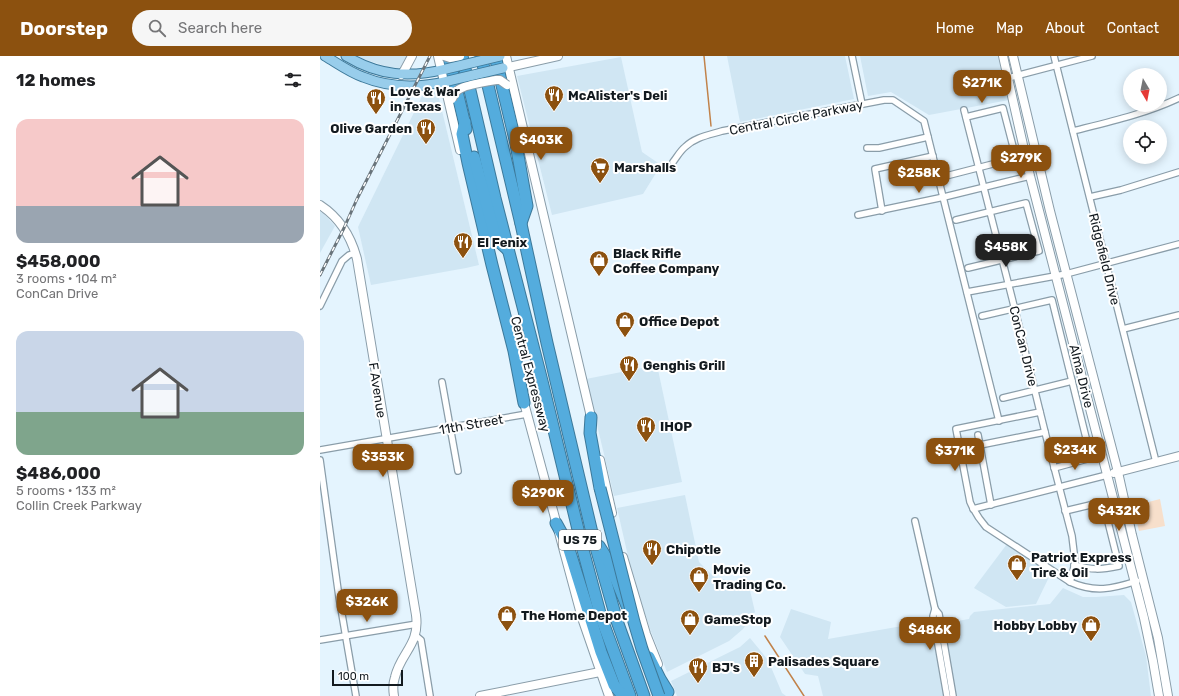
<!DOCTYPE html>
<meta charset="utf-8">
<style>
body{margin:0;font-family:Rubik,sans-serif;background:#f6f6f6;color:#202124;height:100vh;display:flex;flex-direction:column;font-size:15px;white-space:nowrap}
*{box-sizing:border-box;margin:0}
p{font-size:13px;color:#757577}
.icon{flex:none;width:22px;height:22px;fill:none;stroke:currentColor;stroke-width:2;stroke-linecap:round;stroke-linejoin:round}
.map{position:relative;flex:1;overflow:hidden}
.details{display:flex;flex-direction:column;background:#fff;width:320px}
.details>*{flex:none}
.needle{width:26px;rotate:170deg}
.buttons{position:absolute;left:803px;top:12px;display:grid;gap:8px}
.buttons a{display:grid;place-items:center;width:44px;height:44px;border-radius:50%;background:#fff;box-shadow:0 2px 10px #0003;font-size:20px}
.scale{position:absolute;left:12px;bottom:10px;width:71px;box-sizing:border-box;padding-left:4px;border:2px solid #131a1f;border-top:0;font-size:11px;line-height:14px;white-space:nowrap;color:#131a1f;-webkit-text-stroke:3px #fff;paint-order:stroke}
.price{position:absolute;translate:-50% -34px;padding:0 9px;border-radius:8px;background:#8c510f;color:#fff;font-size:13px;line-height:26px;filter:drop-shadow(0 1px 2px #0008)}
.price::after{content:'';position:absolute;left:50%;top:24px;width:12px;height:9px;margin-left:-6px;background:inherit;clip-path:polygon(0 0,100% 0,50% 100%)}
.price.current{background:#222;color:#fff}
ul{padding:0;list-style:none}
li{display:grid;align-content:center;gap:8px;height:212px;padding:0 16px}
li span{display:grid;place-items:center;height:124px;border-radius:12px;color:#555}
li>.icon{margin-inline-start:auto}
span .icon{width:72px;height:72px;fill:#fffc;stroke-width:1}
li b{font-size:17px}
h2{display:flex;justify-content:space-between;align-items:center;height:48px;padding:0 16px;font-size:17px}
header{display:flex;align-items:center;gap:24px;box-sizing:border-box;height:56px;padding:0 20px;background:#8c510f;color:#fff}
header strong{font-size:19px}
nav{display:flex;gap:22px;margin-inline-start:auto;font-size:14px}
.search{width:280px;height:36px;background:#f6f6f6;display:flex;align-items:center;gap:10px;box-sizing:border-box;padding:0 14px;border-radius:22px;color:#757577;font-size:15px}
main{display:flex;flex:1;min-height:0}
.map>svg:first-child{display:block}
.built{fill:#d0e6f3}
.green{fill:#f7dfcb}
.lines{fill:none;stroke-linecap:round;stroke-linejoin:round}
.stream{stroke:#c1824a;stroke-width:1.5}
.street-casing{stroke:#8a9da9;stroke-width:8}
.secondary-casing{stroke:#8a9da9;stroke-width:10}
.primary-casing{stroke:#3d799a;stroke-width:11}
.highway-casing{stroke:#3d799a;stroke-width:13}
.street{stroke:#fff;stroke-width:5.5}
.secondary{stroke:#fff;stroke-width:8}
.primary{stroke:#98cdeb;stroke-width:9}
.highway{stroke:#54acdd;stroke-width:11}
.rail-casing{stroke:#69747b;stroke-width:3}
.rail{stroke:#fff;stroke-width:1.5;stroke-dasharray:4.5;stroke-linecap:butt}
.secondary-bridge-casing{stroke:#8a9da9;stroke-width:10;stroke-linecap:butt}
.primary-bridge-casing{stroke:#3d799a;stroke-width:11;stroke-linecap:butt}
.highway-bridge-casing{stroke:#3d799a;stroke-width:13;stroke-linecap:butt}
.secondary-bridge{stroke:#fff;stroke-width:8}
.primary-bridge{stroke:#98cdeb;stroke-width:9}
.highway-bridge{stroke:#54acdd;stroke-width:11}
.labels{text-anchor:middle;stroke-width:4;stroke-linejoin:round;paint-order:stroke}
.shield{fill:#fff;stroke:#5a5f62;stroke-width:1}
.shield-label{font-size:12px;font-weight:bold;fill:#131a1f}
.poi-label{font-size:13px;font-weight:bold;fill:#131a1f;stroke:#fff;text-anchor:start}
.street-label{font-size:13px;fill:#131a1f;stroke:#fff}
</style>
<header>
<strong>Doorstep</strong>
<div class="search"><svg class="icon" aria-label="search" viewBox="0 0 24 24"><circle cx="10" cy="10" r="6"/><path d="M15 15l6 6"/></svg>Search here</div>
<nav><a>Home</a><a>Map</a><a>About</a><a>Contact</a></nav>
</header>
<main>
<section class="details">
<h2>12 homes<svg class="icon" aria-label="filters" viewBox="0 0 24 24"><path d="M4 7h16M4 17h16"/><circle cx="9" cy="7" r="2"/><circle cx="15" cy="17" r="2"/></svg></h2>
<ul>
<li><span style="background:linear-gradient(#f6c9c9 70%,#9aa5b1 0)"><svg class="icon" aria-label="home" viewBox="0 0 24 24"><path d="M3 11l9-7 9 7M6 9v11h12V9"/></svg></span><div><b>$458,000</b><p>3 rooms · 104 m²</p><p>ConCan Drive</p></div></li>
<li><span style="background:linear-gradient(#c9d6e8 65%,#7fa58c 0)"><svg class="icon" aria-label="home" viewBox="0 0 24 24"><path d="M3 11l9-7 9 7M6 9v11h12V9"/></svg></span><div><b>$486,000</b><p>5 rooms · 133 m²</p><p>Collin Creek Parkway</p></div></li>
</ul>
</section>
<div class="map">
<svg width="859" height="640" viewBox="0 0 859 640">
<rect width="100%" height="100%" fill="#e4f4fe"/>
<g class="built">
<polygon points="35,0 88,0 83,9 76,14"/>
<polygon points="407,0 525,0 534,43 420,66"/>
<polygon points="540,0 678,0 689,44 609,59 571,36 548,40"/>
<polygon points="301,1 322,96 341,109 323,138 232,159 197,20"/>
<polygon points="115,36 118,38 159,209 146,212 51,229 38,171 103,38"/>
<polygon points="0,156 3,157 15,170 0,197"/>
<polygon points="337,309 362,426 294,440 266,323"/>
<polygon points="365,439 379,506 394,521 429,530 435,556 423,573 409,585 347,616 330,573 313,522 297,452"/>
<polygon points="687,488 731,517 716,548 686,551 654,532"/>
<polygon points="743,532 763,541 776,541 804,539 811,546 826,600 831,640 503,640 498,620 485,618 460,581 471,553 511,566 508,583 605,566 607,571 637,565 649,563 650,560 654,556 730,548"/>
<polygon points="430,582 448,604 462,637 466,640 357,640 351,625 420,591"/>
</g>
<polygon class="green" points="840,443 845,470 819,475 813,450"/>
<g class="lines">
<g class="stream">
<polyline points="384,0 391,70"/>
<polyline points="445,580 484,640"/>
</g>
<defs>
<g id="street">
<polyline points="532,0 542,48"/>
<polyline points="734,0 836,406"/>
<polyline points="688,22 772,0"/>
<polyline points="644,54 692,242 726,380 752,480 755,505 753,516 750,526"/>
<path d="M 753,75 C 789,66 825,58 859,42"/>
<polyline points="547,92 559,92 608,81"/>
<path d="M 353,106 C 357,101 360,95 365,91 C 375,81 389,79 402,75 L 564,44 L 573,44 L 604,65 L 679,365"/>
<polyline points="626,120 696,102 683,52 646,61"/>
<polyline points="770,141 801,134 859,116"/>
<polyline points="562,155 555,113 613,100"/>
<polyline points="538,159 624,141 710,120"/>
<polyline points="636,164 706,147 719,195 648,212"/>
<polyline points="647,236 746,218 859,188"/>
<polyline points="0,250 22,205 29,199 35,197"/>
<polyline points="662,260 732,244 771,402 734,412"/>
<polyline points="803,273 859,259"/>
<polyline points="122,326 138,415"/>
<polyline points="683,342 752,325"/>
<path d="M 720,356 L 636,373 L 650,446 C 654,455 659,463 666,471 L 750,526 C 775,537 792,533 817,525"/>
<polyline points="658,379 671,449"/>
<polyline points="660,389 725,376"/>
<polyline points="0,394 207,358"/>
<polyline points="0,404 19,541 36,640"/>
<polyline points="653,453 787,419"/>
<path d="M 745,455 L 783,446 L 799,510 C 780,514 772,514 754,509"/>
<polyline points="595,465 615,553 619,558 633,640"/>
<polyline points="615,553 613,560 627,640"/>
<polyline points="95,579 101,584 110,640"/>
<polyline points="0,584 97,568"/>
</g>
<g id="secondary">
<polyline points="118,0 140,94"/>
<polyline points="186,0 272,365"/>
<polyline points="683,0 710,120 824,562 833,605 839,640"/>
<polyline points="693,0 730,155 798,416 812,479 838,582 848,640"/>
<polyline points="189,11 238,0"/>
<polyline points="81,19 85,13 92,0"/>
<path d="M 0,149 C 20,162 31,180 37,203 L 96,559 C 100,589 81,596 75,621 C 73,627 73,634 74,640"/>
<polyline points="203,343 262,562 289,640"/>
<polyline points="280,404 292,457"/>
<polyline points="794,417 859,400"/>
<polyline points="303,501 326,578 338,608"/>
<polyline points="160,640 280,616"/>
</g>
<g id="primary">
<path d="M 5,0 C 17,7 29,16 43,21 C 70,32 100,32 128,25"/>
<path d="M 26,0 C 59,20 89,22 126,13"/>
</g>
<g id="highway">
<polyline points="142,0 175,142 222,325 263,494 281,561 310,640"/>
<polyline points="161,0 201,168 227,287 273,481 297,565 324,640"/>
<polyline points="175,0 196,88 207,150 201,167"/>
<polyline points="129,2 146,73"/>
<polyline points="145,66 142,78 148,107 172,209 194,295 204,347"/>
<polyline points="154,101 176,183 188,194"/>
<polyline points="271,361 270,377 280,432"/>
<polyline points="236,467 247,487 281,596 294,629 303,640"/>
<polyline points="279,490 289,506 307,550"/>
<polyline points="329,601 340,623 348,636"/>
</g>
</defs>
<use href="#street" class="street-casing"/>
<use href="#secondary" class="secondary-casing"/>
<use href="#primary" class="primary-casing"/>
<use href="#highway" class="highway-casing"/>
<use href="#street" class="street"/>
<use href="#secondary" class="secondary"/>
<use href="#primary" class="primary"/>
<use href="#highway" class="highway"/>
<defs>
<polyline id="rail" points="0,219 24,172 37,143 110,0"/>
</defs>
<use href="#rail" class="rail-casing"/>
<use href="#rail" class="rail"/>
<defs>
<g id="secondary-bridge">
<polyline points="124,0 130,2 140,0"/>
<path d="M 132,43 C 134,39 135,36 138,34 C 146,28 166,26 176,24 L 180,24 L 187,29"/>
</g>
<g id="primary-bridge">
<polyline points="126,13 180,0"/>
<polyline points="128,25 183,12"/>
</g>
<polyline id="highway-bridge" points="280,432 314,566 322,593 339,640"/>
</defs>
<use href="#secondary-bridge" class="secondary-bridge-casing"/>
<use href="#primary-bridge" class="primary-bridge-casing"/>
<use href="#highway-bridge" class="highway-bridge-casing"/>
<use href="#secondary-bridge" class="secondary-bridge"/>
<use href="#primary-bridge" class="primary-bridge"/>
<use href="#highway-bridge" class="highway-bridge"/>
</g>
<defs>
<symbol id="restaurant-pin" viewBox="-11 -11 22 30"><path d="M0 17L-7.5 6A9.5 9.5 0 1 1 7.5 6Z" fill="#8c510f" stroke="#fff"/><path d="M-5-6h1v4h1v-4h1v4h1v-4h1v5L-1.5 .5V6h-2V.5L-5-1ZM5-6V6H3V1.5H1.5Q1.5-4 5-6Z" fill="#fff"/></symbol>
<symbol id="supermarket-pin" viewBox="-11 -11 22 30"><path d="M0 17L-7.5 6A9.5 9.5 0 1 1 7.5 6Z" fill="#8c510f" stroke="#fff"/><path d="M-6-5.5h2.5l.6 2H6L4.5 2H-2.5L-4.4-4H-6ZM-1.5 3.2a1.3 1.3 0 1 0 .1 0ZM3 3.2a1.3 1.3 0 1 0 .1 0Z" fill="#fff"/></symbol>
<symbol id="shop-pin" viewBox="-11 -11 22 30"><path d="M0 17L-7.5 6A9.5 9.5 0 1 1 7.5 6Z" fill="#8c510f" stroke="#fff"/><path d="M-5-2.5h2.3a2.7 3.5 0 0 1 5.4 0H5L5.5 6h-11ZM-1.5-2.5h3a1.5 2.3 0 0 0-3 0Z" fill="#fff"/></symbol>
<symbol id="building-pin" viewBox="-11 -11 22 30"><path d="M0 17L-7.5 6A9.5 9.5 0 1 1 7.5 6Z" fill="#8c510f" stroke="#fff"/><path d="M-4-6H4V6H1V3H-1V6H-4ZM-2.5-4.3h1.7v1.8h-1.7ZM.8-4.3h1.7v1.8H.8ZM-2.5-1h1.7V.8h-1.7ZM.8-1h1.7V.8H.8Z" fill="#fff"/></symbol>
</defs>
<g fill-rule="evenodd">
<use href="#restaurant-pin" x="223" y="28" width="22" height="30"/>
<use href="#restaurant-pin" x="45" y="31" width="22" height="30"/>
<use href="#restaurant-pin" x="95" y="61" width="22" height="30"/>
<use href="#supermarket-pin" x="269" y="100" width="22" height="30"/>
<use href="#restaurant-pin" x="132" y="175" width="22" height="30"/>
<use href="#shop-pin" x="268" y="193" width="22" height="30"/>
<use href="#shop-pin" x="294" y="254" width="22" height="30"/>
<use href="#restaurant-pin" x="298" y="298" width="22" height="30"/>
<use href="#restaurant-pin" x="315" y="359" width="22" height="30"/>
<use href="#restaurant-pin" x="321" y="482" width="22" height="30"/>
<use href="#shop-pin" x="686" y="497" width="22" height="30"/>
<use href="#shop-pin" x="368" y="509" width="22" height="30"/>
<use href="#shop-pin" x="176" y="548" width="22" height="30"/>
<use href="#shop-pin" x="359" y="552" width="22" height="30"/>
<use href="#shop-pin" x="760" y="558" width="22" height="30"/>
<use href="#building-pin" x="423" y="594" width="22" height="30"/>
<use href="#restaurant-pin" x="367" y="600" width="22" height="30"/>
</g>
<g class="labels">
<rect class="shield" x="239" y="474" width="42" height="20" rx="3"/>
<g class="shield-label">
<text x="260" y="488">US 75</text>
</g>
<g class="poi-label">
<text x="70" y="40">Love &amp; War<tspan x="70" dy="15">in Texas</tspan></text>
<text x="248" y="44">McAlister's Deli</text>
<text x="92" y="77" text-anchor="end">Olive Garden</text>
<text x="294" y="116">Marshalls</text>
<text x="157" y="191">El Fenix</text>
<text x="293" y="202">Black Rifle<tspan x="293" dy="15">Coffee Company</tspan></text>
<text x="319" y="270">Office Depot</text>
<text x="323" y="314">Genghis Grill</text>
<text x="340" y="375">IHOP</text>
<text x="346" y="498">Chipotle</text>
<text x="711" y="506">Patriot Express<tspan x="711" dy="15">Tire &amp; Oil</tspan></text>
<text x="393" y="518">Movie<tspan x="393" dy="15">Trading Co.</tspan></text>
<text x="201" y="564">The Home Depot</text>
<text x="384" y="568">GameStop</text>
<text x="757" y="574" text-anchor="end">Hobby Lobby</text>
<text x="448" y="610">Palisades Square</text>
<text x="392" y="616">BJ's</text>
</g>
<g class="street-label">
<text transform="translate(476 61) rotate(-11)" y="5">Central Circle Parkway</text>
<text transform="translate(785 203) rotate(76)" y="5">Ridgefield Drive</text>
<text transform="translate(704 290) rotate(76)" y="5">ConCan Drive</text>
<text transform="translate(211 318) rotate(75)" y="5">Central Expressway</text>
<text transform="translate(762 320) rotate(76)" y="5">Alma Drive</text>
<text transform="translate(58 334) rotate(81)" y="5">F Avenue</text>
<text transform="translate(151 368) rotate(-10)" y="5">11th Street</text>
</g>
</g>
</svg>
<div class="buttons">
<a><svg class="needle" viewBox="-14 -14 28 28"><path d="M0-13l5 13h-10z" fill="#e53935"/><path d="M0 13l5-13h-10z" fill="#757577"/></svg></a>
<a><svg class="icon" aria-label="locate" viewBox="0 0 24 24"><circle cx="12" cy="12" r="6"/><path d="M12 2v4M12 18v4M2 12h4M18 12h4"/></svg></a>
</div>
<div class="scale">100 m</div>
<b class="price" style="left:662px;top:48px">$271K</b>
<b class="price" style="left:221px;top:105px">$403K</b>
<b class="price" style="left:701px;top:123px">$279K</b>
<b class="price" style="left:599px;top:138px">$258K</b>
<b class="price current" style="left:686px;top:212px">$458K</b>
<b class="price" style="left:755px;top:415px">$234K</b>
<b class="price" style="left:635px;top:416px">$371K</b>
<b class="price" style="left:63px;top:422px">$353K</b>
<b class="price" style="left:223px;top:458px">$290K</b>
<b class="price" style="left:799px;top:476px">$432K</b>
<b class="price" style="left:47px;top:567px">$326K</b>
<b class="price" style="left:610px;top:595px">$486K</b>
</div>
</main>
